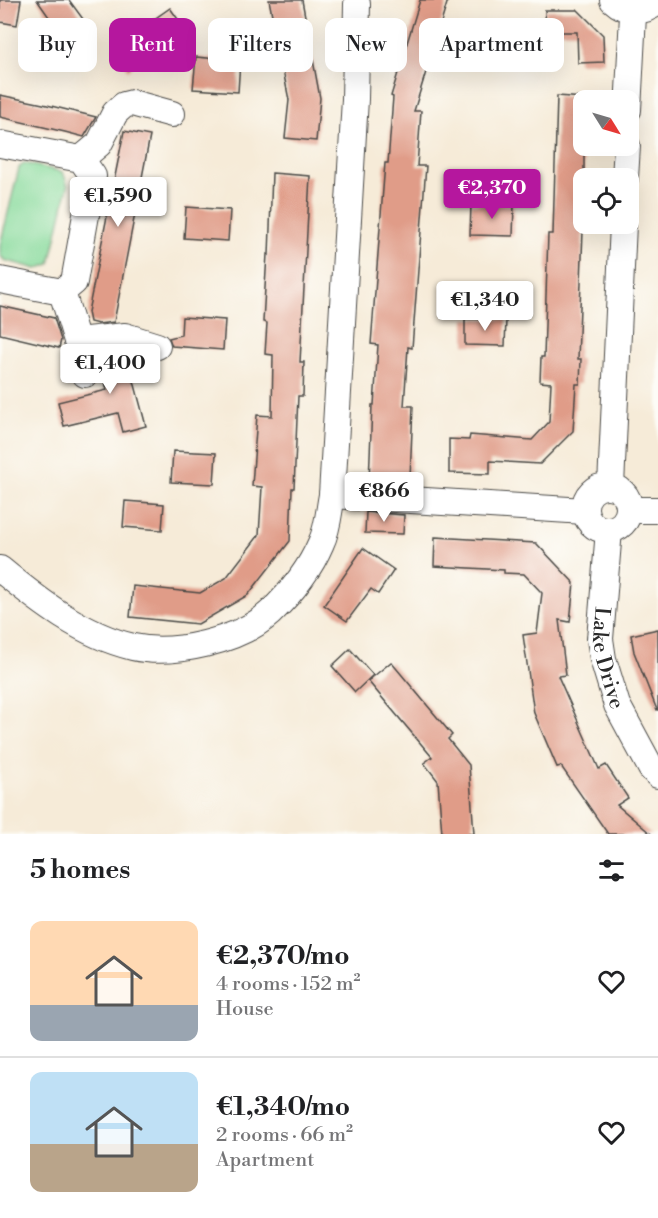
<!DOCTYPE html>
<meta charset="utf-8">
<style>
body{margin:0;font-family:"Libre Bodoni",serif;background:#f6f6f6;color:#202124;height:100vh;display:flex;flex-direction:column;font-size:22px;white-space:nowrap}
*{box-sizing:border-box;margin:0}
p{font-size:20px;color:#757577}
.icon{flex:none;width:33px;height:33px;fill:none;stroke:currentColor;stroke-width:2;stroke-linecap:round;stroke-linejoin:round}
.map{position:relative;height:834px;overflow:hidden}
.drawer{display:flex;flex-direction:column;background:#fff;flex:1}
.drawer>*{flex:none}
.banner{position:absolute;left:18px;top:18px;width:622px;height:54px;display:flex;gap:12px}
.needle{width:39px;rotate:127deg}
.controls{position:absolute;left:573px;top:90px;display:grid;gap:12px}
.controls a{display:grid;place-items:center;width:66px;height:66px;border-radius:12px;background:#fff;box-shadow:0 6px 24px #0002;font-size:30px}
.price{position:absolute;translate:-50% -51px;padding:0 14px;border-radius:6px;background:#fff;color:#222;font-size:20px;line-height:39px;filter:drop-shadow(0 2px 3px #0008)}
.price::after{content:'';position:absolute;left:50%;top:36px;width:18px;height:14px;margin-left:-9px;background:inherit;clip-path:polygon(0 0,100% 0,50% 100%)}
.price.on{background:#b5179e;color:#fff}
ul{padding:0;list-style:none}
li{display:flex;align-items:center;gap:18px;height:150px;padding:0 30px}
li+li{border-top:2px solid #e0e0e0}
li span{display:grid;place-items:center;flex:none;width:168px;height:120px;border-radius:12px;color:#555}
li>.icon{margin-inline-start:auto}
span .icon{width:72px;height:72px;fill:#fffc;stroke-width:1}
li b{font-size:26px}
h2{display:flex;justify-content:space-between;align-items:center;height:72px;padding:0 30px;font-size:26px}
.chip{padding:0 21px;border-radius:12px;background:#fff;box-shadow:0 6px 24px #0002;font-size:21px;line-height:54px}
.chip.on{background:#b5179e;color:#fff}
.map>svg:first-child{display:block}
.green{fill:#87da9b;stroke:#598263;stroke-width:1.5}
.building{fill:#e09c88}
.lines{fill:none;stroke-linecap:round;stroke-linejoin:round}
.minor-casing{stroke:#494845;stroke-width:28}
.minor{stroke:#fff;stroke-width:26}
.labels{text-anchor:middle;stroke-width:6;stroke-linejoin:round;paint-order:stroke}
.street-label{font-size:21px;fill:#2b2b2b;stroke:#fdfcf7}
</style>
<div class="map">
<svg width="658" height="834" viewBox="0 0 658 834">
<rect width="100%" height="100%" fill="#fdfcf7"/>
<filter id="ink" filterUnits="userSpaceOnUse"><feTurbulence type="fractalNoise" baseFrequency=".0167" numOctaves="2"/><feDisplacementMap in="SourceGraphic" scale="12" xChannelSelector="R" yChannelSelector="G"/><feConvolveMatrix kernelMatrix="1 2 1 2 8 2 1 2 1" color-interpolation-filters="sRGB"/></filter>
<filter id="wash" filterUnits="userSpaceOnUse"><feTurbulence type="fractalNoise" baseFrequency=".008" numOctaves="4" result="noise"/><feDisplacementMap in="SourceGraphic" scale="24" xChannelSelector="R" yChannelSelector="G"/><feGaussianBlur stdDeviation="1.35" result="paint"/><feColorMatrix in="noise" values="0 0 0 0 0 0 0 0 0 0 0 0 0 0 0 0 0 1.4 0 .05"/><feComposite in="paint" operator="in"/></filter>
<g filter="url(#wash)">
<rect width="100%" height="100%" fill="#f6ebd8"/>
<polygon class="green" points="24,163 63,172 68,186 50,264 37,269 4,260 0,255 0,245 19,168"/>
<g id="blocks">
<g class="building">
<polygon points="0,0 21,0 17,25 0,22"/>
<polygon points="37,0 69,0 94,34 72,50"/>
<polygon points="269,0 302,0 320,98 316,141 285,138 289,100"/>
<polygon points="420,0 448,0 414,111 421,111 417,166 426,166 412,348 408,347 404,406 413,406 410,478 406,477 406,485 369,482 372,405 374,405 378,345 371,344 385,163 388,163 393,97 391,96"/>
<polygon points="170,8 185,29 128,70 113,48"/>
<polygon points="577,9 603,35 604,62 578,63 577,32 546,32 545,10 577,10"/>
<polygon points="196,57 240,61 238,92 193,89"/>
<polygon points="0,95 43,104 96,117 84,137 65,132 0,117"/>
<polygon points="557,96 584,98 584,205 578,359 581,359 580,384 576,384 573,431 540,464 490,461 490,474 449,473 449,439 469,440 470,435 532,440 549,422 551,383 540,382 541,357 544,357 548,234 553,234"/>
<polygon points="124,131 150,136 114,322 98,324 90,322 88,312"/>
<polygon points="272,173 310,176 300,362 304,362 303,396 298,396 294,488 292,488 290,541 248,595 198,624 130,617 133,586 200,593 226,578 259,535 262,487 252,486 257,415 272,416 273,355 265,354 267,323 263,322 267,254 269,255"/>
<polygon points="471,204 514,205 513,236 470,235"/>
<polygon points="186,207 230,210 228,241 184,238"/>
<polygon points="0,306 54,318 61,340 59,348 0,334"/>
<polygon points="182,317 225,320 223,350 172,346 169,338 181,335"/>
<polygon points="465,319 506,319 505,346 465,345"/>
<polygon points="123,351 138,356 140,367 131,370 146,426 123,432 118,413 64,426 58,402 107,390 98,354"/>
<polygon points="173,451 216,453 214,484 171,482"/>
<polygon points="125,501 164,504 162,530 123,527"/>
<polygon points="366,512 404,515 403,534 365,533"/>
<polygon points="435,537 536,543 574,583 570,622 559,620 566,675 558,676 599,769 606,765 628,798 617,805 651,834 608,834 561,766 557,767 534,713 523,635 537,633 542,593 524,574 504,573 504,570 434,566"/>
<polygon points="363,548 394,570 378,594 371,589 347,621 324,605"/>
<polygon points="658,629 658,710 657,710 634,652 631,635"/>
<polygon points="350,649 373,675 355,692 332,666"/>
<polygon points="391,662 452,735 448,739 469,765 474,834 442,834 438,781 424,763 432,757 368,681"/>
</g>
</g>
</g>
<g filter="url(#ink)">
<use href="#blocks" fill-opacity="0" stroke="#494845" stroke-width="1.5"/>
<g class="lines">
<defs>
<g id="minor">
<path d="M 613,0 C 627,13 644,14 658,1"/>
<polyline points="628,110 633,15 635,11"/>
<polyline points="0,144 81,159 93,176 74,282 62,292 0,280"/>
<polyline points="81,159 99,144 115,113 124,105 132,103 172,114"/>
<polyline points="625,178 627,146"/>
<polyline points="62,292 77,341 85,374"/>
<polyline points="77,341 125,336 157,346"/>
<circle cx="607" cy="508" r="22"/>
<polyline points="611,486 623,224"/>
<polyline points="332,495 585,511"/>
<polyline points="629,510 658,510"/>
<path id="s1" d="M 609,530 L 600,639 L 603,659 L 617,705 L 651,768 L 658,775"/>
<path d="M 0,569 C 39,601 82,635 133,647 C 173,656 239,641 270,613 C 290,594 310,569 321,543 C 328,529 329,510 332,495 L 355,99 L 357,4"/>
</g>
</defs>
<use href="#minor" class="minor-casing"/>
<use href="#minor" class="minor"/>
</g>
</g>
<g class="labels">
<g class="street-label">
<text dy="7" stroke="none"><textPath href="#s1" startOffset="129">Lake Drive</textPath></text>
</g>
</g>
</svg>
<div class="controls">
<a><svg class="needle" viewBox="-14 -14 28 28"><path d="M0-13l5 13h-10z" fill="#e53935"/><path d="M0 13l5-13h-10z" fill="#757577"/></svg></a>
<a><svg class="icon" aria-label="locate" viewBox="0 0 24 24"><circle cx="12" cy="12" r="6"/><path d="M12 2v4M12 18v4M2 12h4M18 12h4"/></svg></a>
</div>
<b class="price on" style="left:492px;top:220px">€2,370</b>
<b class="price" style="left:118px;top:228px">€1,590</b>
<b class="price" style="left:485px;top:332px">€1,340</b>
<b class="price" style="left:110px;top:395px">€1,400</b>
<b class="price" style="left:384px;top:523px">€866</b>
<div class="banner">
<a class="chip">Buy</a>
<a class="chip on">Rent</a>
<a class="chip">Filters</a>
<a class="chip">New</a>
<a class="chip">Apartment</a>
</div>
</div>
<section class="drawer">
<h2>5 homes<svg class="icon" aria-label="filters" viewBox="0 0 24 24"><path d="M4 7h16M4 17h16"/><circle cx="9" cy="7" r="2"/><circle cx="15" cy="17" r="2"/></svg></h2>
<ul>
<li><span style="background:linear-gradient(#ffd9b3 70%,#9aa5b1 0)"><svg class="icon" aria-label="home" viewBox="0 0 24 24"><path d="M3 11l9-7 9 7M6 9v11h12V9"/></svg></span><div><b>€2,370/mo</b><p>4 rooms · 152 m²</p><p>House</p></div><svg class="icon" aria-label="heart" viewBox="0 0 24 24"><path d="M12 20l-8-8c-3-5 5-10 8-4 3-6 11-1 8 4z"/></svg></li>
<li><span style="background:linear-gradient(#bfe0f5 60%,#b9a48a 0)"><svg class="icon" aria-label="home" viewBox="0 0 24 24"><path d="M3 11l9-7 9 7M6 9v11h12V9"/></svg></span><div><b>€1,340/mo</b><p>2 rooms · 66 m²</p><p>Apartment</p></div><svg class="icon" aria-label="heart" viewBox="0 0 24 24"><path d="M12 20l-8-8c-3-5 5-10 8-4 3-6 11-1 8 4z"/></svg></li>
</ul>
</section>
